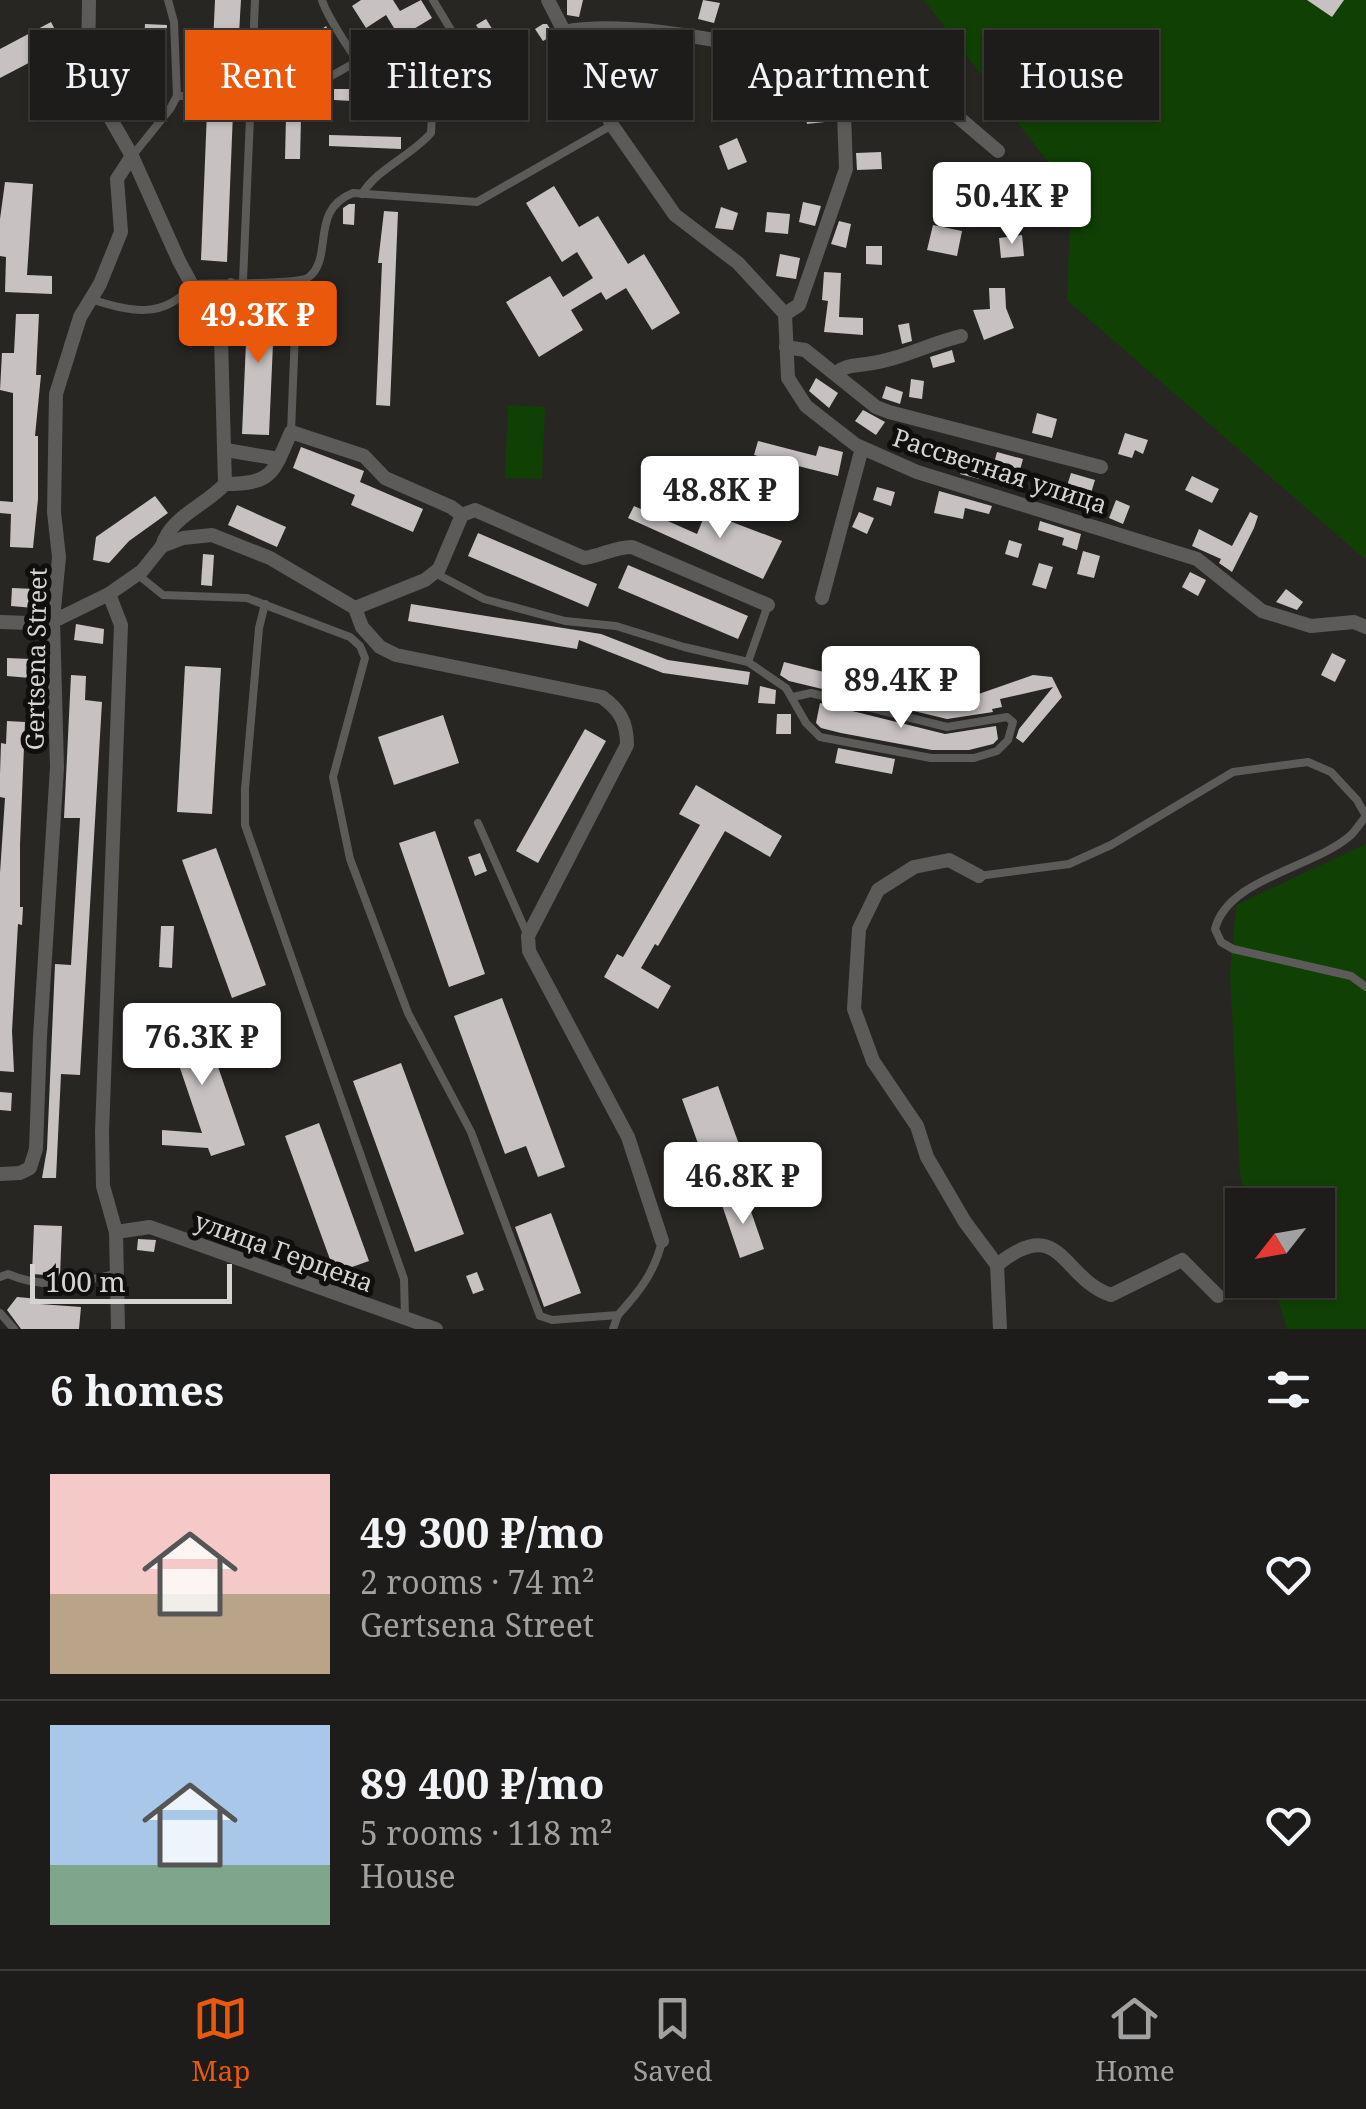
<!DOCTYPE html>
<meta charset="utf-8">
<style>
body{margin:0;font-family:"Noto Serif",serif;background:#262523;color:#f1f3f6;height:100vh;display:flex;flex-direction:column;font-size:38px;white-space:nowrap}
*{box-sizing:border-box;margin:0}
p{font-size:32px;color:#a1a1a2}
.icon{flex:none;width:55px;height:55px;fill:none;stroke:currentColor;stroke-width:2;stroke-linecap:round;stroke-linejoin:round}
.map{position:relative;height:1329px;overflow:hidden}
.panel{display:flex;flex-direction:column;background:#1e1c1a;flex:1}
.panel>*{flex:none}
.banner{position:absolute;left:30px;top:30px;width:1308px;height:90px;display:flex;gap:20px}
.needle{width:65px;rotate:239deg}
.buttons{position:absolute;left:1225px;top:1188px;display:grid;gap:20px}
.buttons a{display:grid;place-items:center;width:110px;height:110px;border-radius:0px;background:#1e1c1a;box-shadow:0 2px 8px #0004,0 0 0 2px #3c3a39;font-size:50px}
.scale{position:absolute;left:30px;bottom:25px;width:202px;box-sizing:border-box;padding-left:10px;border:5px solid #d5d4d2;border-top:0;font-size:28px;line-height:35px;white-space:nowrap;color:#d5d4d2;-webkit-text-stroke:8px #100f0e;paint-order:stroke}
.price{position:absolute;translate:-50% -85px;padding:0 22px;border-radius:10px;background:#fff;color:#222;font-size:32px;line-height:65px;filter:drop-shadow(0 2px 5px #0008)}
.price::after{content:'';position:absolute;left:50%;top:60px;width:30px;height:22px;margin-left:-15px;background:inherit;clip-path:polygon(0 0,100% 0,50% 100%)}
.price.active{background:#ea580c;color:#fff}
ul{padding:0;list-style:none}
li{display:flex;align-items:center;gap:30px;height:250px;padding:0 50px}
li+li{border-top:2px solid #3c3a39}
li span{display:grid;place-items:center;flex:none;width:280px;height:200px;border-radius:0px;color:#555}
li>.icon{margin-inline-start:auto}
span .icon{width:120px;height:120px;fill:#fffc;stroke-width:1}
li b{font-size:42px}
h2{display:flex;justify-content:space-between;align-items:center;height:120px;padding:0 50px;font-size:42px}
.tag{padding:0 35px;border-radius:0px;background:#1e1c1a;box-shadow:0 2px 8px #0004,0 0 0 2px #3c3a39;font-size:35px;line-height:90px}
.tag.active{background:#ea580c;color:#fff}
.menu{display:flex;justify-content:space-around;align-items:center;height:140px;border-top:2px solid #3c3a39;background:#1e1c1a;font-size:28px;color:#a1a1a2}
.menu a{display:grid;justify-items:center;gap:5px}
.menu .active{color:#ea580c}
.map>svg:first-child{display:block}
.green{fill:#114005}
.building{fill:#c7c2c1}
.lines{fill:none;stroke-linecap:round;stroke-linejoin:round}
.lane{stroke:#5c5b5a;stroke-width:8}
.street{stroke:#5c5b5a;stroke-width:14}
.labels{text-anchor:middle;stroke-width:10;stroke-linejoin:round;paint-order:stroke}
.street-label{font-size:25px;fill:#d5d4d2;stroke:#100f0e}
</style>
<div class="map">
<svg width="1366" height="1329" viewBox="0 0 1366 1329">
<rect width="100%" height="100%" fill="#282623"/>
<g class="green">
<polygon points="924,0 1366,0 1366,560 1067,300 1071,192"/>
<polygon points="508,405 545,407 542,479 505,478"/>
<polygon points="1366,844 1366,1329 1287,1329 1272,1280 1318,1280 1318,1205 1249,1205 1240,1174 1230,974 1236,905"/>
</g>
<g class="building">
<polygon points="215,0 241,0 237,66 212,65"/>
<polygon points="361,0 393,0 400,11 421,0 432,18 412,30 429,57 448,45 461,66 430,86 415,62 395,74 382,53 402,41 386,15 366,28 352,6"/>
<polygon points="567,0 583,0 579,17 567,15"/>
<polygon points="703,0 720,3 714,23 698,19"/>
<polygon points="1307,0 1344,0 1332,17"/>
<polygon points="486,19 525,82 515,88 476,25"/>
<polygon points="51,22 63,45 0,78 0,49"/>
<polygon points="145,24 167,25 166,45 144,43"/>
<polygon points="543,24 547,24 554,35 543,41 535,29"/>
<polygon points="326,26 333,38 319,47 312,36"/>
<polygon points="667,47 682,49 679,75 664,73"/>
<polygon points="866,51 879,53 877,73 863,72"/>
<rect x="624" y="66" width="26" height="23"/>
<polygon points="334,89 352,89 352,101 334,100"/>
<polygon points="914,94 918,97 920,109 907,110 905,95"/>
<polygon points="823,106 825,122 807,124 804,109"/>
<polygon points="207,111 233,112 227,262 201,260"/>
<polygon points="286,117 301,118 300,159 285,159"/>
<polygon points="329,135 401,137 401,149 329,146"/>
<polygon points="737,138 747,162 728,170 719,146"/>
<polygon points="881,152 882,169 857,170 856,153"/>
<polygon points="947,164 971,165 970,171 1007,172 1006,197 946,196"/>
<polygon points="5,182 33,184 27,275 52,276 52,294 5,292 6,257 0,256 0,219"/>
<polygon points="554,186 579,227 598,216 628,264 644,254 680,313 652,330 626,288 606,300 601,292 571,310 583,330 539,357 506,302 550,276 563,297 593,278 577,252 562,262 526,203"/>
<polygon points="803,202 821,206 815,226 799,222"/>
<polygon points="349,204 355,204 354,225 343,224 343,208"/>
<polygon points="721,207 738,213 733,230 715,228"/>
<polygon points="384,211 398,212 390,406 376,405 382,263 378,263"/>
<polygon points="767,212 790,214 788,234 765,232"/>
<polygon points="839,221 851,224 846,248 831,244"/>
<polygon points="933,225 962,231 957,256 927,250"/>
<polygon points="1022,235 1024,256 1001,258 999,238"/>
<polygon points="866,246 882,246 882,265 866,264"/>
<polygon points="780,254 800,258 796,279 776,276"/>
<polygon points="824,272 841,273 839,317 863,318 863,335 824,332 828,301 822,300"/>
<polygon points="989,288 1005,288 1006,308 1014,328 984,340 973,310 990,309"/>
<polygon points="248,296 275,297 269,435 242,434"/>
<polygon points="16,314 39,314 36,375 41,375 35,436 38,436 38,499 33,548 10,547 11,514 0,513 0,501 13,502 13,393 0,390 2,353 14,353"/>
<polygon points="909,323 912,341 902,344 898,325"/>
<polygon points="952,350 955,362 933,368 930,357"/>
<polygon points="816,378 838,393 829,408 809,391"/>
<polygon points="911,379 924,381 922,399 909,397"/>
<polygon points="886,386 903,392 900,404 882,398"/>
<polygon points="863,410 885,422 876,435 855,421"/>
<polygon points="1037,413 1057,419 1052,438 1032,433"/>
<polygon points="1125,433 1148,440 1143,454 1135,450 1132,458 1118,454"/>
<polygon points="758,441 816,456 819,446 843,452 838,476 754,455"/>
<polygon points="301,447 364,471 360,482 423,509 413,532 351,505 355,495 293,468"/>
<polygon points="997,452 1023,459 1015,488 960,474 964,463 992,471"/>
<polygon points="1071,473 1095,480 1085,513 1061,505"/>
<polygon points="1192,476 1219,489 1212,503 1185,490"/>
<polygon points="877,487 895,492 891,506 873,500"/>
<polygon points="939,491 992,506 989,514 965,508 963,519 934,513"/>
<polygon points="758,493 792,503 789,515 754,505"/>
<polygon points="155,496 168,513 129,541 109,563 93,560 96,537"/>
<polygon points="1116,500 1130,506 1123,524 1109,518"/>
<polygon points="237,505 286,527 277,547 228,525"/>
<polygon points="634,506 697,534 706,512 782,541 763,579 628,518"/>
<polygon points="859,512 874,518 867,534 852,527"/>
<polygon points="1250,512 1258,516 1254,528 1232,572 1219,563 1221,559 1192,546 1199,529 1232,546"/>
<polygon points="1040,521 1081,534 1077,550 1062,545 1064,538 1038,530"/>
<polygon points="478,533 597,584 588,607 468,556"/>
<polygon points="1009,540 1022,544 1018,558 1005,554"/>
<polygon points="1083,551 1100,556 1094,578 1077,574"/>
<polygon points="203,554 214,555 212,586 201,585"/>
<polygon points="1039,563 1053,567 1046,589 1032,585"/>
<polygon points="628,565 748,616 738,639 618,588"/>
<polygon points="1190,572 1206,580 1198,596 1182,587"/>
<polygon points="12,588 35,589 34,608 11,606"/>
<polygon points="1286,589 1303,602 1297,610 1276,602"/>
<polygon points="411,604 601,634 668,660 750,672 748,685 663,673 579,640 577,649 408,621"/>
<polygon points="76,624 104,629 103,644 74,640"/>
<polygon points="1332,653 1346,660 1335,682 1321,675"/>
<polygon points="7,658 30,659 30,678 7,676"/>
<polygon points="784,662 950,704 1033,675 1052,677 1062,697 1023,743 1016,738 1019,729 1053,687 1000,699 1002,707 992,709 993,712 947,719 789,681 780,675"/>
<polygon points="185,666 221,668 212,814 177,812"/>
<polygon points="71,675 86,676 85,700 102,702 80,1075 61,1074 56,1178 42,1178 47,1149 55,964 71,965 80,818 64,818"/>
<polygon points="760,686 776,690 775,704 758,703"/>
<polygon points="820,703 945,734 996,726 998,739 993,744 969,750 932,750 841,733 821,728 816,723"/>
<polygon points="777,714 791,714 791,734 776,734"/>
<polygon points="443,715 459,763 394,785 378,737"/>
<polygon points="7,721 25,722 20,844 20,907 23,907 22,925 18,924 12,1031 14,1072 0,1071 0,873 5,798 0,797 0,774 1,743 6,744"/>
<polygon points="585,729 606,741 538,863 516,851"/>
<polygon points="838,748 895,759 892,774 835,763"/>
<polygon points="696,785 782,836 770,857 725,831 658,946 655,944 641,968 671,986 658,1009 604,977 617,954 623,957 700,825 679,814"/>
<polygon points="435,831 485,974 449,987 399,843"/>
<polygon points="216,848 266,985 232,998 182,860"/>
<polygon points="480,853 487,871 475,876 468,857"/>
<polygon points="161,926 174,926 172,968 159,967"/>
<polygon points="502,998 565,1167 538,1177 526,1146 505,1154 454,1016"/>
<polygon points="197,1006 245,1145 211,1156 208,1148 162,1145 162,1130 202,1133 163,1018"/>
<polygon points="401,1063 464,1234 415,1252 353,1081"/>
<polygon points="718,1086 745,1161 709,1174 682,1099"/>
<polygon points="0,1092 12,1093 11,1111 0,1110"/>
<polygon points="319,1123 369,1261 335,1273 285,1136"/>
<polygon points="746,1197 764,1249 740,1258 722,1205"/>
<polygon points="551,1213 581,1293 544,1307 515,1227"/>
<polygon points="34,1225 62,1226 60,1276 32,1274"/>
<polygon points="138,1239 156,1240 154,1252 137,1250"/>
<polygon points="477,1272 484,1290 473,1294 466,1276"/>
<polygon points="17,1297 40,1299 40,1304 81,1307 79,1329 21,1329 7,1310"/>
</g>
<g class="lines">
<g class="lane">
<path d="M 322,0 C 327,17 373,89 388,97 C 402,105 418,108 432,116"/>
<polyline points="177,96 248,96 281,104 358,61"/>
<path d="M 432,116 C 451,105 477,97 477,73 L 433,0"/>
<polyline points="133,155 170,109 177,96 174,22 168,0"/>
<path d="M 362,194 C 378,168 411,156 431,133 L 432,116"/>
<polyline points="243,281 255,0"/>
<path d="M 91,299 C 129,312 165,320 193,284 C 212,283 299,285 309,277 C 334,257 309,210 353,193 L 477,202 L 612,125"/>
<polyline points="217,326 225,322 231,282"/>
<polyline points="291,432 297,283"/>
<polyline points="435,573 484,599 565,621 616,626 684,647 748,662 786,688 806,723 820,737 931,758 974,758 997,751 1008,740 1013,722 1007,717 947,727 811,693 793,697"/>
<path d="M 137,574 L 163,595 L 247,598 L 350,637 L 360,646 L 365,658 L 333,777 L 350,859 L 408,1013 L 471,1132 L 540,1316 L 552,1320 L 618,1315 C 639,1292 655,1272 662,1241"/>
<polyline points="265,604 259,628 245,789 245,825 404,1279 405,1318"/>
<polyline points="748,662 768,605"/>
<polyline points="478,823 528,936"/>
<path d="M 979,876 L 1069,864 L 1111,845 L 1233,772 L 1308,762 L 1331,772 L 1357,800 L 1366,816 C 1361,822 1356,830 1351,835 C 1314,868 1228,878 1215,929 L 1221,942 L 1233,949 L 1351,976 L 1366,987"/>
<path d="M 0,1277 L 8,1274 C 44,1290 82,1283 118,1273"/>
<polyline points="0,1313 14,1329"/>
<polyline points="613,1329 618,1315"/>
</g>
<g class="street">
<path d="M 89,0 L 88,68 L 93,88 L 132,156 L 179,261 L 221,339 L 225,484 C 205,506 171,516 162,546"/>
<polyline points="548,0 612,125 675,215 738,263 785,314 788,378 806,406 856,445 917,472 1197,559 1262,611 1311,626 1354,622 1366,627"/>
<path d="M 564,32 C 637,17 767,52 844,64 L 853,84 L 918,83 L 998,151"/>
<polyline points="785,314 799,305 846,169 844,113 853,84"/>
<polyline points="786,347 805,350 876,407 889,412 1101,467"/>
<path d="M 836,373 C 846,365 854,366 866,364 C 900,360 928,344 961,336"/>
<polyline points="226,450 279,459"/>
<path d="M 225,484 C 273,484 273,473 291,432 L 364,456 L 385,478 L 451,507 L 462,515"/>
<polyline points="109,594 121,625 102,1132 103,1186 116,1232 118,1329"/>
<polyline points="822,598 862,448"/>
<path d="M 355,608 L 425,580 L 439,569 L 462,515 L 475,510 L 584,558 C 601,556 614,547 632,547 L 768,605"/>
<path d="M 0,622 L 30,623 L 60,618 L 109,594 L 142,571 L 162,546 L 183,538 L 212,535 L 270,558 L 355,608 L 362,627 L 380,647 L 396,655 L 602,697 C 620,710 627,722 627,745 L 528,936 L 529,951 L 628,1137 L 662,1241"/>
<polyline points="979,876 949,860 914,867 878,890 859,929 854,1009 873,1061 917,1126 927,1157 965,1222 997,1265 1000,1329"/>
<polyline points="0,1174 20,1173 30,1168 36,1149 40,1037 57,767 53,619 59,557 54,512 56,394 80,317 100,284 121,232 117,179 132,156"/>
<polyline points="116,1232 150,1227 436,1329"/>
<path d="M 997,1265 C 1061,1213 1061,1278 1111,1295 L 1182,1260 L 1218,1296"/>
</g>
</g>
<g class="labels">
<g class="street-label">
<text transform="translate(1000 471) rotate(18)" y="9">Рассветная улица</text>
<text transform="translate(36 659) rotate(-89)" y="9">Gertsena Street</text>
<text transform="translate(284 1252) rotate(20)" y="9">улица Герцена</text>
</g>
</g>
</svg>
<div class="buttons">
<a><svg class="needle" viewBox="-14 -14 28 28"><path d="M0-13l5 13h-10z" fill="#e53935"/><path d="M0 13l5-13h-10z" fill="#a1a1a2"/></svg></a>
</div>
<div class="scale">100 m</div>
<b class="price" style="left:1012px;top:247px">50.4K ₽</b>
<b class="price active" style="left:258px;top:366px">49.3K ₽</b>
<b class="price" style="left:720px;top:541px">48.8K ₽</b>
<b class="price" style="left:901px;top:731px">89.4K ₽</b>
<b class="price" style="left:202px;top:1088px">76.3K ₽</b>
<b class="price" style="left:743px;top:1227px">46.8K ₽</b>
<div class="banner">
<a class="tag">Buy</a>
<a class="tag active">Rent</a>
<a class="tag">Filters</a>
<a class="tag">New</a>
<a class="tag">Apartment</a>
<a class="tag">House</a>
</div>
</div>
<section class="panel">
<h2>6 homes<svg class="icon" aria-label="filters" viewBox="0 0 24 24"><path d="M4 7h16M4 17h16"/><circle cx="9" cy="7" r="2"/><circle cx="15" cy="17" r="2"/></svg></h2>
<ul>
<li><span style="background:linear-gradient(#f6c9c9 60%,#b9a48a 0)"><svg class="icon" aria-label="home" viewBox="0 0 24 24"><path d="M3 11l9-7 9 7M6 9v11h12V9"/></svg></span><div><b>49 300 ₽/mo</b><p>2 rooms · 74 m²</p><p>Gertsena Street</p></div><svg class="icon" aria-label="heart" viewBox="0 0 24 24"><path d="M12 20l-8-8c-3-5 5-10 8-4 3-6 11-1 8 4z"/></svg></li>
<li><span style="background:linear-gradient(#a9c7e8 70%,#7fa58c 0)"><svg class="icon" aria-label="home" viewBox="0 0 24 24"><path d="M3 11l9-7 9 7M6 9v11h12V9"/></svg></span><div><b>89 400 ₽/mo</b><p>5 rooms · 118 m²</p><p>House</p></div><svg class="icon" aria-label="heart" viewBox="0 0 24 24"><path d="M12 20l-8-8c-3-5 5-10 8-4 3-6 11-1 8 4z"/></svg></li>
</ul>
</section>
<nav class="menu">
<a class="active"><svg class="icon" aria-label="map" viewBox="0 0 24 24"><path d="M3 6l6-2 6 2 6-2v14l-6 2-6-2-6 2zM9 4v14M15 6v14"/></svg>Map</a>
<a><svg class="icon" aria-label="saved" viewBox="0 0 24 24"><path d="M7 4h10v16l-5-4-5 4z"/></svg>Saved</a>
<a><svg class="icon" aria-label="home" viewBox="0 0 24 24"><path d="M3 11l9-7 9 7M6 9v11h12V9"/></svg>Home</a>
</nav>
